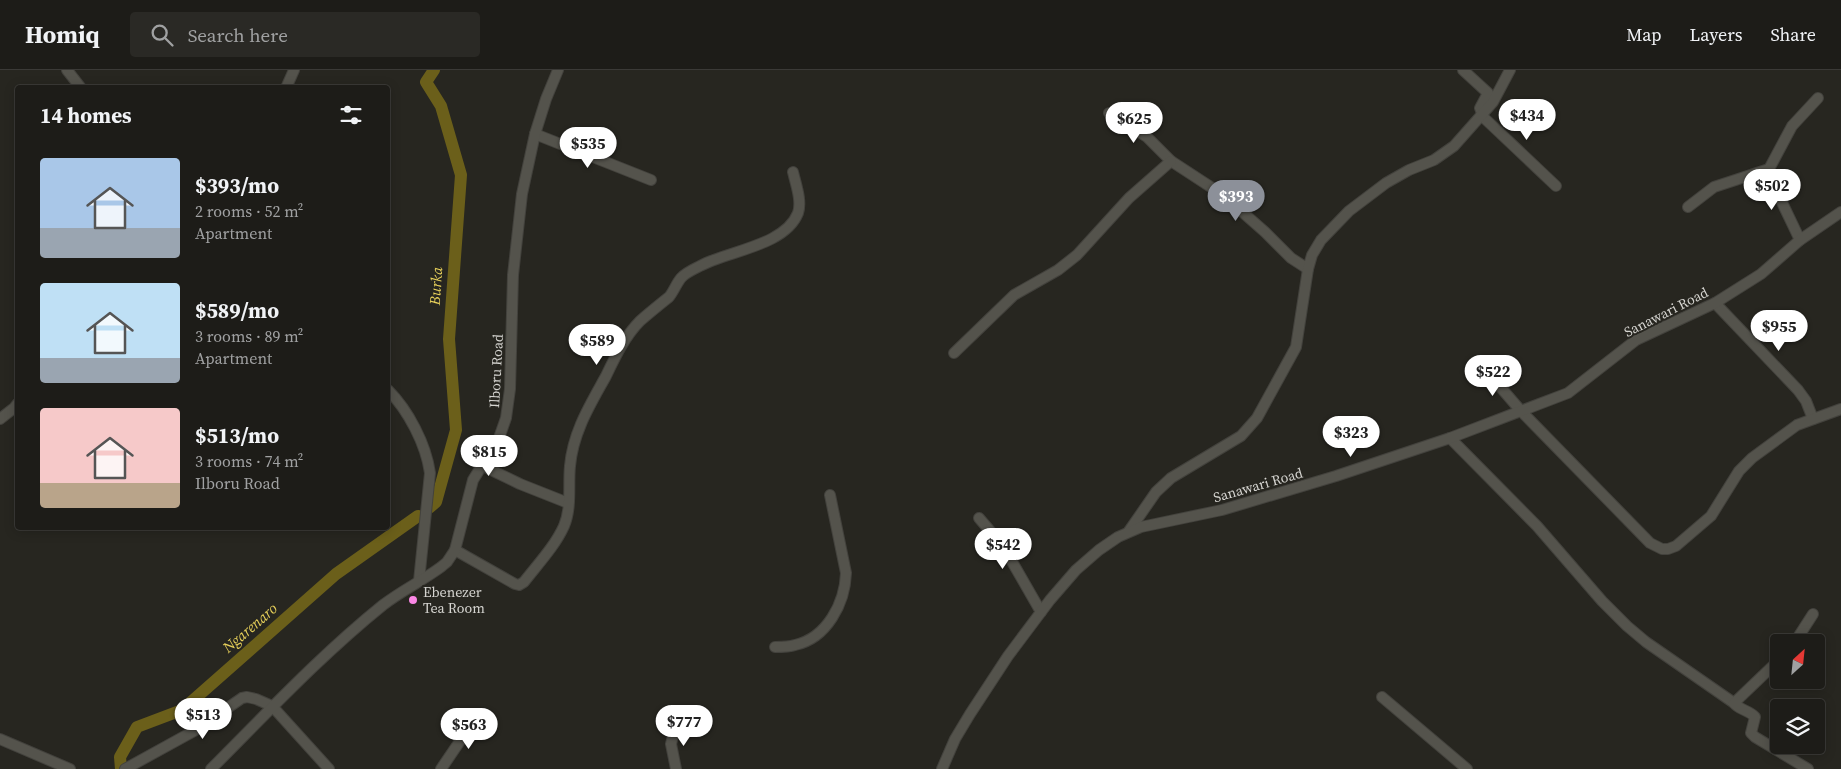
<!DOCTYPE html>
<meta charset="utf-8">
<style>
body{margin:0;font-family:"Source Serif 4",serif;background:#2a2925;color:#f1f3f6;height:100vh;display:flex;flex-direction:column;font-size:19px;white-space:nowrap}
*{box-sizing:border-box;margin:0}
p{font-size:16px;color:#a0a1a2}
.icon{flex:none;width:28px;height:28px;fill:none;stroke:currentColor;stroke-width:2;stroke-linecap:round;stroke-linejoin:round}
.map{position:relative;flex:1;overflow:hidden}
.drawer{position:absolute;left:15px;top:15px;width:375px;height:445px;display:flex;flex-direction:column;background:#1d1c18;border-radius:5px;box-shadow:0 2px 12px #0003,0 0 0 1px #3b3a37}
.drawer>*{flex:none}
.needle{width:32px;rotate:27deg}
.tools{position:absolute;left:1770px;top:564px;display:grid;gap:10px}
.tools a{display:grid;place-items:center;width:55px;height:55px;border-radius:5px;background:#1d1c18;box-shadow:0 2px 12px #0003,0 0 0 1px #3b3a37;font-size:25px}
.price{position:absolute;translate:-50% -42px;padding:0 11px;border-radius:18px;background:#fff;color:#222;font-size:16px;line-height:32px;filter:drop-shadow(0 1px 2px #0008)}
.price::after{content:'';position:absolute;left:50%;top:30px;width:15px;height:11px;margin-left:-8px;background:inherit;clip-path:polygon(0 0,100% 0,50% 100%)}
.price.on{background:#8c9099;color:#fff}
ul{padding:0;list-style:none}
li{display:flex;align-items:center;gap:15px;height:125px;padding:0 25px}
li span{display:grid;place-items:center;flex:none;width:140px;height:100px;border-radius:5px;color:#555}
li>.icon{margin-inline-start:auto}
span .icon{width:60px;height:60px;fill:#fffc;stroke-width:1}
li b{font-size:21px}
h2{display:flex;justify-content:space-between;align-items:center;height:60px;padding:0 25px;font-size:21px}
header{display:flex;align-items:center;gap:30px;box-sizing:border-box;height:70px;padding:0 25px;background:#1d1c18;border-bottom:1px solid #3b3a37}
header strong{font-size:24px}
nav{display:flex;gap:28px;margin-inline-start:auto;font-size:18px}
.search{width:350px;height:45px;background:#2a2925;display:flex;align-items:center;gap:12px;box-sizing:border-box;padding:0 18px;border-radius:5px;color:#a0a1a2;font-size:19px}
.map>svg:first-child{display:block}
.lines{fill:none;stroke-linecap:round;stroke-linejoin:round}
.river{stroke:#6b5f1a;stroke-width:12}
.minor-casing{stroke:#43423d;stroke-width:12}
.minor{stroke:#54534c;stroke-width:10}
.poi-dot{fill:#fb87e5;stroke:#272620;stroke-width:2}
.labels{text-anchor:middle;stroke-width:4;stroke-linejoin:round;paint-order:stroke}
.street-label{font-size:14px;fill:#d5d4d0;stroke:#272620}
.poi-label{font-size:14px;fill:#d5d4d0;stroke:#272620;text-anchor:start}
.water-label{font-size:15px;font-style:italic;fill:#e7d05a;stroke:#272620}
</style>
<header>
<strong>Homiq</strong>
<div class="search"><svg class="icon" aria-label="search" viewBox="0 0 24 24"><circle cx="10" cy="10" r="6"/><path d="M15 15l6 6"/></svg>Search here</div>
<nav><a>Map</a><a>Layers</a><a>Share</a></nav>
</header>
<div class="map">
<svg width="1841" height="699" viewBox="0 0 1841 699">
<rect width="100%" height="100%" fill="#272620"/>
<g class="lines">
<g class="river">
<polyline points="429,438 436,432 456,360 449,269 461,105 441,36 426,12 434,0"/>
<polyline points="121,699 120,687 137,657 182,640 336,504 418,446"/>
</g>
<defs>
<g id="minor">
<polyline points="67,0 81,18"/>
<polyline points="1463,0 1488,23 1480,38 1482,43"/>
<polyline points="286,18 294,0"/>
<polyline points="1109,43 1147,67 1171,91 1223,125 1265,162 1291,188 1308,199"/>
<polyline points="1481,45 1556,116"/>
<polyline points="535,64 651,110"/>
<polyline points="1767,101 1800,170"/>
<polyline points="1688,137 1714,117 1769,99 1792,56 1818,28"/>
<polyline points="1715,233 1798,320 1806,331 1813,349"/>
<polyline points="954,283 1014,225 1058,200 1077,185 1129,128 1171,91"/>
<polyline points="1483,297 1521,341 1650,473 1662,479 1668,479 1676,476 1711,446 1739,401 1752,388 1797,355 1841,339"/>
<path d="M 388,320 C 408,340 426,374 430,403 L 419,511"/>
<polyline points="0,349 14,338 18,333"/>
<polyline points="1450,368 1537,456 1602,531 1627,556 1646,572 1734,633"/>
<polyline points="481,395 520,414 568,433"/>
<polyline points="979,448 1003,476 1041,542"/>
<polyline points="1129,461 1156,422 1171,408 1241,366 1257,348 1296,277 1308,199 1312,185 1321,170 1349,141 1386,113 1409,100 1434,90 1454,76 1493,32 1510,0"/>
<path d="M 455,480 L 515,514 L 519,515 L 524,512 C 538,494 555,476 564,456 C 572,437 568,415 570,396 C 573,362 590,335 606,306 C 615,287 625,266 640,251 C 649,243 659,235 669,227 C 674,221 676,214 681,208 C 685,203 694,199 700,196 C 727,181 785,176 798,143 C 802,131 796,115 793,102"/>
<polyline points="1795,572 1813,544"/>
<path d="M 775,577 C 782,577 789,577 795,575 C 827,568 845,533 846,503 L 830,425"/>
<path d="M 1779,590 L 1734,633 C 1739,640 1749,640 1755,647 L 1751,663 L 1755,667 L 1808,699"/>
<polyline points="1382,627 1467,699"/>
<polyline points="676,654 671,674 676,699"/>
<polyline points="0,669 70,699"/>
<polyline points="125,699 194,661 242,628 247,627 256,629 272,636 329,699"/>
<path d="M 211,699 C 267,643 321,585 383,535 C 401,521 422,511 441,497 L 447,492 L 455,480 L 473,410 L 499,368 L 506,348 L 510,319 L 513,205 L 522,124 L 535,64 L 546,29 L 558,0"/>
<polyline points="441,699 477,646"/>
<polyline points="942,699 955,669 970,644 1008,586 1050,530 1076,500 1099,480 1118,467 1141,457 1222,440 1336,406 1450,368 1568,323 1636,270 1715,233 1761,204 1800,170 1841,142"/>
</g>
</defs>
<use href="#minor" class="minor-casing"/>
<use href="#minor" class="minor"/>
</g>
<circle class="poi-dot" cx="413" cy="530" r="5"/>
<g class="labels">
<g class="street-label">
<text transform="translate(1666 242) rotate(-27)" y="5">Sanawari Road</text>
<text transform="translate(496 301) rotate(-87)" y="5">Ilboru Road</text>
<text transform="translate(1258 415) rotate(-16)" y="5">Sanawari Road</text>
</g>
<g class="poi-label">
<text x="423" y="527">Ebenezer<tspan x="423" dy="16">Tea Room</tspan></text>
</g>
<g class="water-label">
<text transform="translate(436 216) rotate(-86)" y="5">Burka</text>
<text transform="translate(250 558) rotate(-41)" y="5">Ngarenaro</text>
</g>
</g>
</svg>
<div class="tools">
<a><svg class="needle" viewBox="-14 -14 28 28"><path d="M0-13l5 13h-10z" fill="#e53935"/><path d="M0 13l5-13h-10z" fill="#a0a1a2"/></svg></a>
<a><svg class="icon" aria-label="layers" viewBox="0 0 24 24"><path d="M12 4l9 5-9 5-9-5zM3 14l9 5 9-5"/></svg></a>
</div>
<b class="price" style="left:1527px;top:71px">$434</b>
<b class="price" style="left:1134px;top:74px">$625</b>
<b class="price" style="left:588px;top:99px">$535</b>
<b class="price" style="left:1772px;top:141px">$502</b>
<b class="price on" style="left:1236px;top:152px">$393</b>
<b class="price" style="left:1779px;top:282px">$955</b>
<b class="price" style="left:597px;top:296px">$589</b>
<b class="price" style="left:1493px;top:327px">$522</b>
<b class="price" style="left:1351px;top:388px">$323</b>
<b class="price" style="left:489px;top:407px">$815</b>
<b class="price" style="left:1003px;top:500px">$542</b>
<b class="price" style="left:203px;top:670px">$513</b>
<b class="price" style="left:684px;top:677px">$777</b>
<b class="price" style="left:469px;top:680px">$563</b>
<section class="drawer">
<h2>14 homes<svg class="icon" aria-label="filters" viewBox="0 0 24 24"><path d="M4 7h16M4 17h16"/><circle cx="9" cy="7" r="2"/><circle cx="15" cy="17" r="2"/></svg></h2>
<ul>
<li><span style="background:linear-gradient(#a9c7e8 70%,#9aa5b1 0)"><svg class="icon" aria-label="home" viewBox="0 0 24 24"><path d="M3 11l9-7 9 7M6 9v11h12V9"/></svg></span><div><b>$393/mo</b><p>2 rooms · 52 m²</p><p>Apartment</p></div></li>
<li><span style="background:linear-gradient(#bfe0f5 75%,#9aa5b1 0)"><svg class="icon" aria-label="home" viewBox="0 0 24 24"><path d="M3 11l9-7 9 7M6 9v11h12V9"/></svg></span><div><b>$589/mo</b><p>3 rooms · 89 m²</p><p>Apartment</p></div></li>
<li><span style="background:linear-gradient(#f6c9c9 75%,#b9a48a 0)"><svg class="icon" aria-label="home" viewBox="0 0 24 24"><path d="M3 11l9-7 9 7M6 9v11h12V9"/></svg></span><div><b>$513/mo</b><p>3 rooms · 74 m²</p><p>Ilboru Road</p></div></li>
</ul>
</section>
</div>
